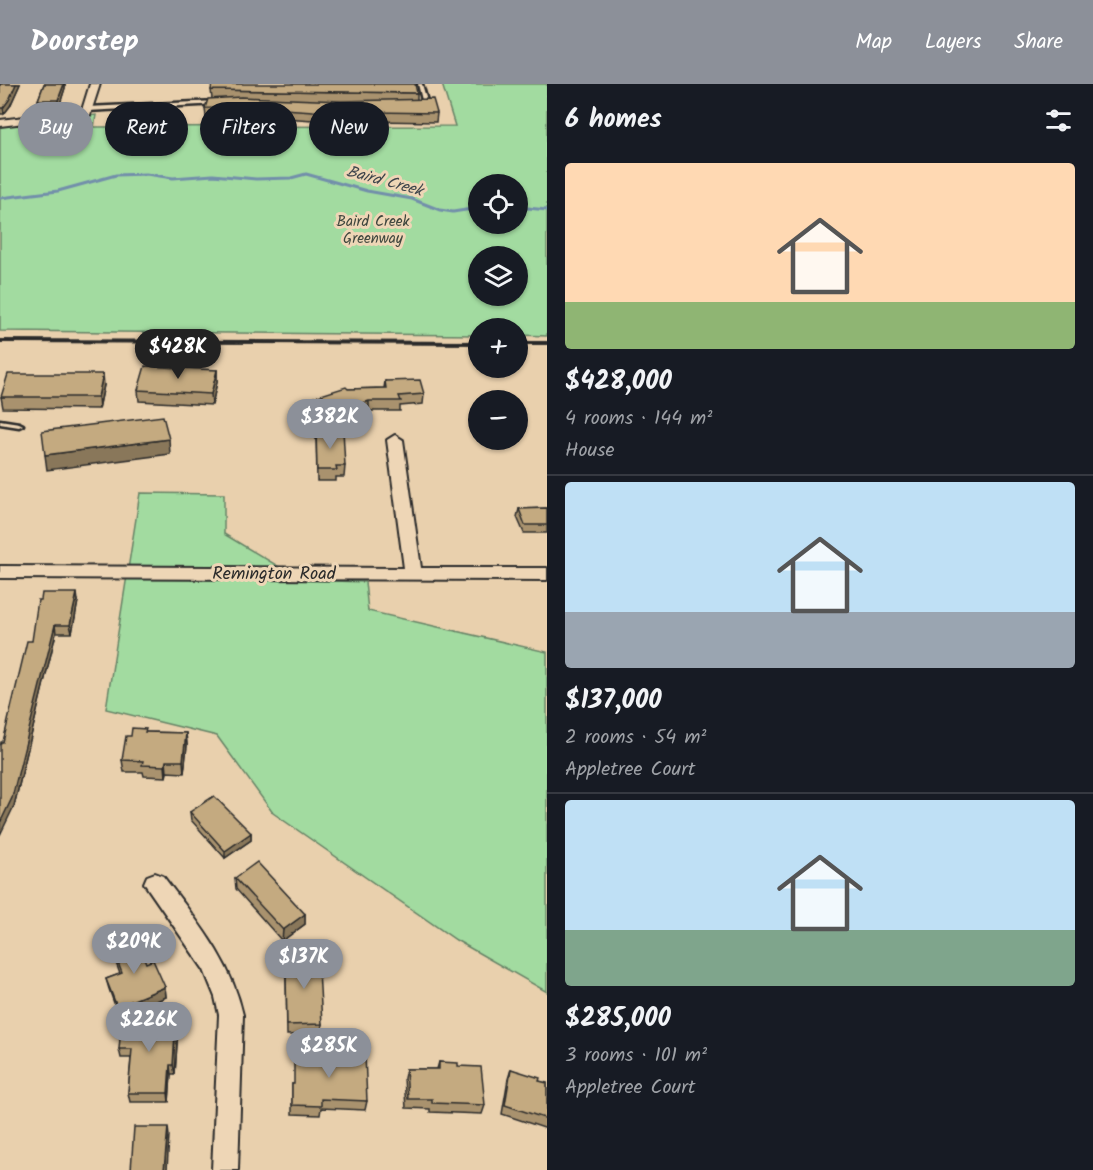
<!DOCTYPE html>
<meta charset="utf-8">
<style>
body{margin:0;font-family:Kalam,sans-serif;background:#242831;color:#f1f3f6;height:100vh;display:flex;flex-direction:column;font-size:22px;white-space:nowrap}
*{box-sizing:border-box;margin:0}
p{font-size:20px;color:#9ea1a6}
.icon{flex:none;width:33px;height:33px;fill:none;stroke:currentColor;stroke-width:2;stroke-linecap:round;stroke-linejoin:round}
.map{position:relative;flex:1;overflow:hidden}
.details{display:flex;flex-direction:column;background:#171b24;width:546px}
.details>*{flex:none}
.top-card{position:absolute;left:18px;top:18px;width:438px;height:54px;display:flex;gap:12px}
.buttons{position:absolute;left:468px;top:90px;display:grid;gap:12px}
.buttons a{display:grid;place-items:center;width:60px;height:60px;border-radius:50%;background:#171b24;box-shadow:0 2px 4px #0004;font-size:30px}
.price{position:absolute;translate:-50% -51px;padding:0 14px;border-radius:21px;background:#8c9099;color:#fff;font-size:20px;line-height:39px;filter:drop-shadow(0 2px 3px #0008)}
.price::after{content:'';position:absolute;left:50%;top:36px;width:18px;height:14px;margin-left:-9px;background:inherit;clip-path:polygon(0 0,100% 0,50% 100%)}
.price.current{background:#222;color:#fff}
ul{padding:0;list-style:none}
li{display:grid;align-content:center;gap:12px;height:318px;padding:0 18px}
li+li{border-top:2px solid #363941}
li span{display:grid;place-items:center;height:186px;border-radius:6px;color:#555}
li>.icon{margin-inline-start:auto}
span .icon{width:108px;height:108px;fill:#fffc;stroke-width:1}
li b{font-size:26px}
h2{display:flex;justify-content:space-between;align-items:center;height:72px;padding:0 18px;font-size:26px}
.chip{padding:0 21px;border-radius:27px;background:#171b24;box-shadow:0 2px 4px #0004;font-size:21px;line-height:54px}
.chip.current{background:#8c9099;color:#fff}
header{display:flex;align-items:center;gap:36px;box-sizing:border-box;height:84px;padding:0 30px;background:#8c9099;color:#fff}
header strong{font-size:28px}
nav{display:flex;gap:33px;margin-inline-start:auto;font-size:21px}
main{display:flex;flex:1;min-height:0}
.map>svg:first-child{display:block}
.green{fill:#a2dba0;stroke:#668366;stroke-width:1.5;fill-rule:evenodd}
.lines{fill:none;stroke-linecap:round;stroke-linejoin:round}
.stream{stroke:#728faa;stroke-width:3}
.service-casing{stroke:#2b2b2b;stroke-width:5}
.minor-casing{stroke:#2b2b2b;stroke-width:4}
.service{fill:#eed6b6;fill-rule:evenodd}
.minor{fill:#eed6b6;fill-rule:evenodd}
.rail{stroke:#2b2b2b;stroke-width:4}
.wall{fill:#a9926e;stroke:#2b2b2b;stroke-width:1.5}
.shaded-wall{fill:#89775a;stroke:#2b2b2b;stroke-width:1.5}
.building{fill:#c4aa80;stroke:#2b2b2b;stroke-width:1.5}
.labels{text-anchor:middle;stroke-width:6;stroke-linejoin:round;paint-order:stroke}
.far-park-label{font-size:15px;fill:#3d453d;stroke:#eed6b6}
.far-water-label{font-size:16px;font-style:italic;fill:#3d444b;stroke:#eed6b6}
.street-label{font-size:18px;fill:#2b2b2b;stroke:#eed6b6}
</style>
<header>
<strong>Doorstep</strong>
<nav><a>Map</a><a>Layers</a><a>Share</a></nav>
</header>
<main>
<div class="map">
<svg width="547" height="1086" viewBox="0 0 547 1086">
<rect width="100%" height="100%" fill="#e9d0ad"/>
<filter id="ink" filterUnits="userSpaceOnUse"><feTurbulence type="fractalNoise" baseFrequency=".0167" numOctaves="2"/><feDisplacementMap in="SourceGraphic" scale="12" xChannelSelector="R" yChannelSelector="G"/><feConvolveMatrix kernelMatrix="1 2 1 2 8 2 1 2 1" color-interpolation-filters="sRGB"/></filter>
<g filter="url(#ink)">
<g class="green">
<path d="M 442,0 L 547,0 L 547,252 L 518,251 L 518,244 L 478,244 L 478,251 L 0,247 L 0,42 L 96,31 L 94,43 L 455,42 ZM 478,100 L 518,100 L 518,140 L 478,140 ZM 478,172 L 518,172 L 518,212 L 478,212 Z"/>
<polygon points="140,409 224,410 224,450 301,496 365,498 368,527 547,568 547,908 456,856 273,729 217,652 106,625"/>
</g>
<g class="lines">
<g class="stream">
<polyline points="0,114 58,107 116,91 146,90 173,94 213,91 256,95 291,94 306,90 367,107 412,115 440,126 453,128 478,124"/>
<polyline points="518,123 547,126"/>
</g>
<defs>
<g id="service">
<polygon points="418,0 422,0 427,17 417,23 415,22 415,20 422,16"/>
<polygon points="217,17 219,18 219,20 87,27 84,25 87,23"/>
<polygon points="0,336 19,339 23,341 19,343 0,340"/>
</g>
<g id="minor">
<polygon points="90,0 100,0 90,31 0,42 0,36 82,26"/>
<polygon points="395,351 403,356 421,484 547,484 547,496 0,494 0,482 404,484 387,356"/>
<path d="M 155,789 L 163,792 C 196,836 231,876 243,931 L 238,1086 L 212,1086 L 219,931 L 215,913 L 204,886 L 144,799 L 147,792 Z"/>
</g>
</defs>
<use href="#service" class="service-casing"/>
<use href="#minor" class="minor-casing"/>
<use href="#service" class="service"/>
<use href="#minor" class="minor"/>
<g class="rail">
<polyline points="0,257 478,259"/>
<polyline points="518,259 547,259"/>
</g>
</g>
<g class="wall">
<polygon points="0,0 20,0 10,22 4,30 0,30"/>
<polygon points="44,0 65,0 65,4 59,23 39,23 38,16"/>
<polygon points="211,6 417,9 417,15 437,29 436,38 313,36 283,34 206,33 205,24 212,15"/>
<polygon points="217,286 217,298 212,321 139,317 138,306"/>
<polygon points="385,297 424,310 423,320 400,322 400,327 369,327 311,346 299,334 299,324 302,323 302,317 348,305 384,304"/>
<polygon points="104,301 99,325 3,324 1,313"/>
<polygon points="316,346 345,382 344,393 336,393 336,397 317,397"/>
<polygon points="547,424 547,449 524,449 517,433 519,425"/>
<polygon points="78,517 72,549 56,549 14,722 3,658 32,557"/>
<polygon points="146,648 186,649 187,661 184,689 167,688 166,693 144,692 143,688 124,688 122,676"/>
<polygon points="190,728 251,749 251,756 225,774 191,736"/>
<polygon points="235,794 305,830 305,840 282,857 236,805"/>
<polygon points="113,866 146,879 165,903 166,913 119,933 109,905 106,895 120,890 115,876"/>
<polygon points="290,869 322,940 321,950 287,951 286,892 290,892"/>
<polygon points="178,944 175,990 171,990 169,1018 130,1018 128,1009 131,974 121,974 119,965"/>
<polygon points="439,978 458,982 485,1021 482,1030 430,1028 430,1025 406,1024 404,994 406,985 437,985"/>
<polygon points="511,985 539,997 547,999 547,1045 502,1030 508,995"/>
<polygon points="292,1000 367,1017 365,1026 321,1024 320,1031 292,1030"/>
</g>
<g class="shaded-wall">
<polygon points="16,0 20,0 10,22 4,30 3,24"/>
<polygon points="64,0 65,0 65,4 59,23 58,16"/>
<polygon points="217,286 217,298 212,321 211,310"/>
<polygon points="103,290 104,301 99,325 98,313"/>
<polygon points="369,317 369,327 311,346 311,336"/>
<polygon points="169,355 170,370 47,386 45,371"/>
<polygon points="77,509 78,517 72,549 70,541"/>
<polygon points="55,541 56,549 14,722 0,751 0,739"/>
<polygon points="186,649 187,661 184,689 183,677"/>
<polygon points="166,677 167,688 166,693 165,682"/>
<polygon points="251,749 251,756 225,774 225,767"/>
<polygon points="305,830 305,840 282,857 283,846"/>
<polygon points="165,903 166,913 119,933 117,923"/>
<polygon points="176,934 178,944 175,990 173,981"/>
<polygon points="170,981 171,990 169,1018 168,1009"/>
<polygon points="168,1043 169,1052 167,1086 164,1086"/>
</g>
<g class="building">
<polygon points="0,0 16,0 9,16 3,24 0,24"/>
<polygon points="44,0 64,0 58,16 38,16"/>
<polygon points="212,0 415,0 417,9 211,6"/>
<polygon points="241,13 341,17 433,15 437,29 313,27 283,25 205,24 208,15"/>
<polygon points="145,282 217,286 211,310 138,306"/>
<polygon points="8,290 103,290 98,313 1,313"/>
<polygon points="420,296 424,310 399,312 401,317 369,317 311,336 299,324 307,322 302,317 346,303 348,305 386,304 385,297"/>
<polygon points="163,332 169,355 45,371 42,347"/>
<polygon points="316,346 343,346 345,382 336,382 337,386 317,386"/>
<polygon points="547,424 547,441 525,441 519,425"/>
<polygon points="42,509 77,509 70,541 55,541 12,714 0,739 0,661 1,658 3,658 27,557 32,557 38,516 41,516"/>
<polygon points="132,644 146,645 145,648 186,649 183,677 166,677 165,682 142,681 143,677 122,676 126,652 131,652"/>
<polygon points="214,712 251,749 225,767 190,728"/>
<polygon points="257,778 305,830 283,846 235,794"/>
<polygon points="137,856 146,879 153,876 165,903 117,923 106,895 122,889 113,866"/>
<polygon points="318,868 322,940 287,941 286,892 291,892 290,869"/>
<polygon points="122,934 176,934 173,981 170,981 168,1009 128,1009 132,965 119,965"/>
<polygon points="294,971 365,972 367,1017 321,1015 321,1022 292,1021 292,1000 294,1000"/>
<polygon points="439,978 458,979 458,982 481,983 485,1021 432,1019 432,1015 408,1015 406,985 439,985"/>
<polygon points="511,985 540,994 539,997 547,999 547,1035 505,1021"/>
<polygon points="134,1043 168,1043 164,1086 131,1086"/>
</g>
</g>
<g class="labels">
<g class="far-park-label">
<text x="373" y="142">Baird Creek<tspan x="373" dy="17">Greenway</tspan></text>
</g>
<g class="far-water-label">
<text transform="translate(385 96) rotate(15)" y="6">Baird Creek</text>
</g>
<g class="street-label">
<text x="274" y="495">Remington Road</text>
</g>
</g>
</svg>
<div class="buttons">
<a><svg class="icon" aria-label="locate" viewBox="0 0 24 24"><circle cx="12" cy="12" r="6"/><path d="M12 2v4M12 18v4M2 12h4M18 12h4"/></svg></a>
<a><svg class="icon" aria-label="layers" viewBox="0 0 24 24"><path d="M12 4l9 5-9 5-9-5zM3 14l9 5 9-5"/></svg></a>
<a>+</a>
<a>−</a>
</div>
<b class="price current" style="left:178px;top:296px">$428K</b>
<b class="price" style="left:330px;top:366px">$382K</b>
<b class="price" style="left:134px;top:891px">$209K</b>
<b class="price" style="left:304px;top:906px">$137K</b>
<b class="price" style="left:149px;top:969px">$226K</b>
<b class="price" style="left:329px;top:995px">$285K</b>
<div class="top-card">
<a class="chip current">Buy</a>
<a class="chip">Rent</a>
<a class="chip">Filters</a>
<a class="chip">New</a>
</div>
</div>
<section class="details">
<h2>6 homes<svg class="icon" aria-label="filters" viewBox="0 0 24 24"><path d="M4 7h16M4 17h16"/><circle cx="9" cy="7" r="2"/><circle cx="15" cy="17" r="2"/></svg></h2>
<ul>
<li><span style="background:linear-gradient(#ffd9b3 75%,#8fb573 0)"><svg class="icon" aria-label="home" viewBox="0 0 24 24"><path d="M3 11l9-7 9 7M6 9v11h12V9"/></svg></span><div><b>$428,000</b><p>4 rooms · 144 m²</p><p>House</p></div></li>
<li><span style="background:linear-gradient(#bfe0f5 70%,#9aa5b1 0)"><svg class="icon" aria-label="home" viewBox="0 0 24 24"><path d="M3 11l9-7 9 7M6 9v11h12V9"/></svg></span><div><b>$137,000</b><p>2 rooms · 54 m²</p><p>Appletree Court</p></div></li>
<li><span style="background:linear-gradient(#bfe0f5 70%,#7fa58c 0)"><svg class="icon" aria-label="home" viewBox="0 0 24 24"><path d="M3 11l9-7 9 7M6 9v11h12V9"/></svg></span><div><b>$285,000</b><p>3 rooms · 101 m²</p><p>Appletree Court</p></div></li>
</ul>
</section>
</main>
